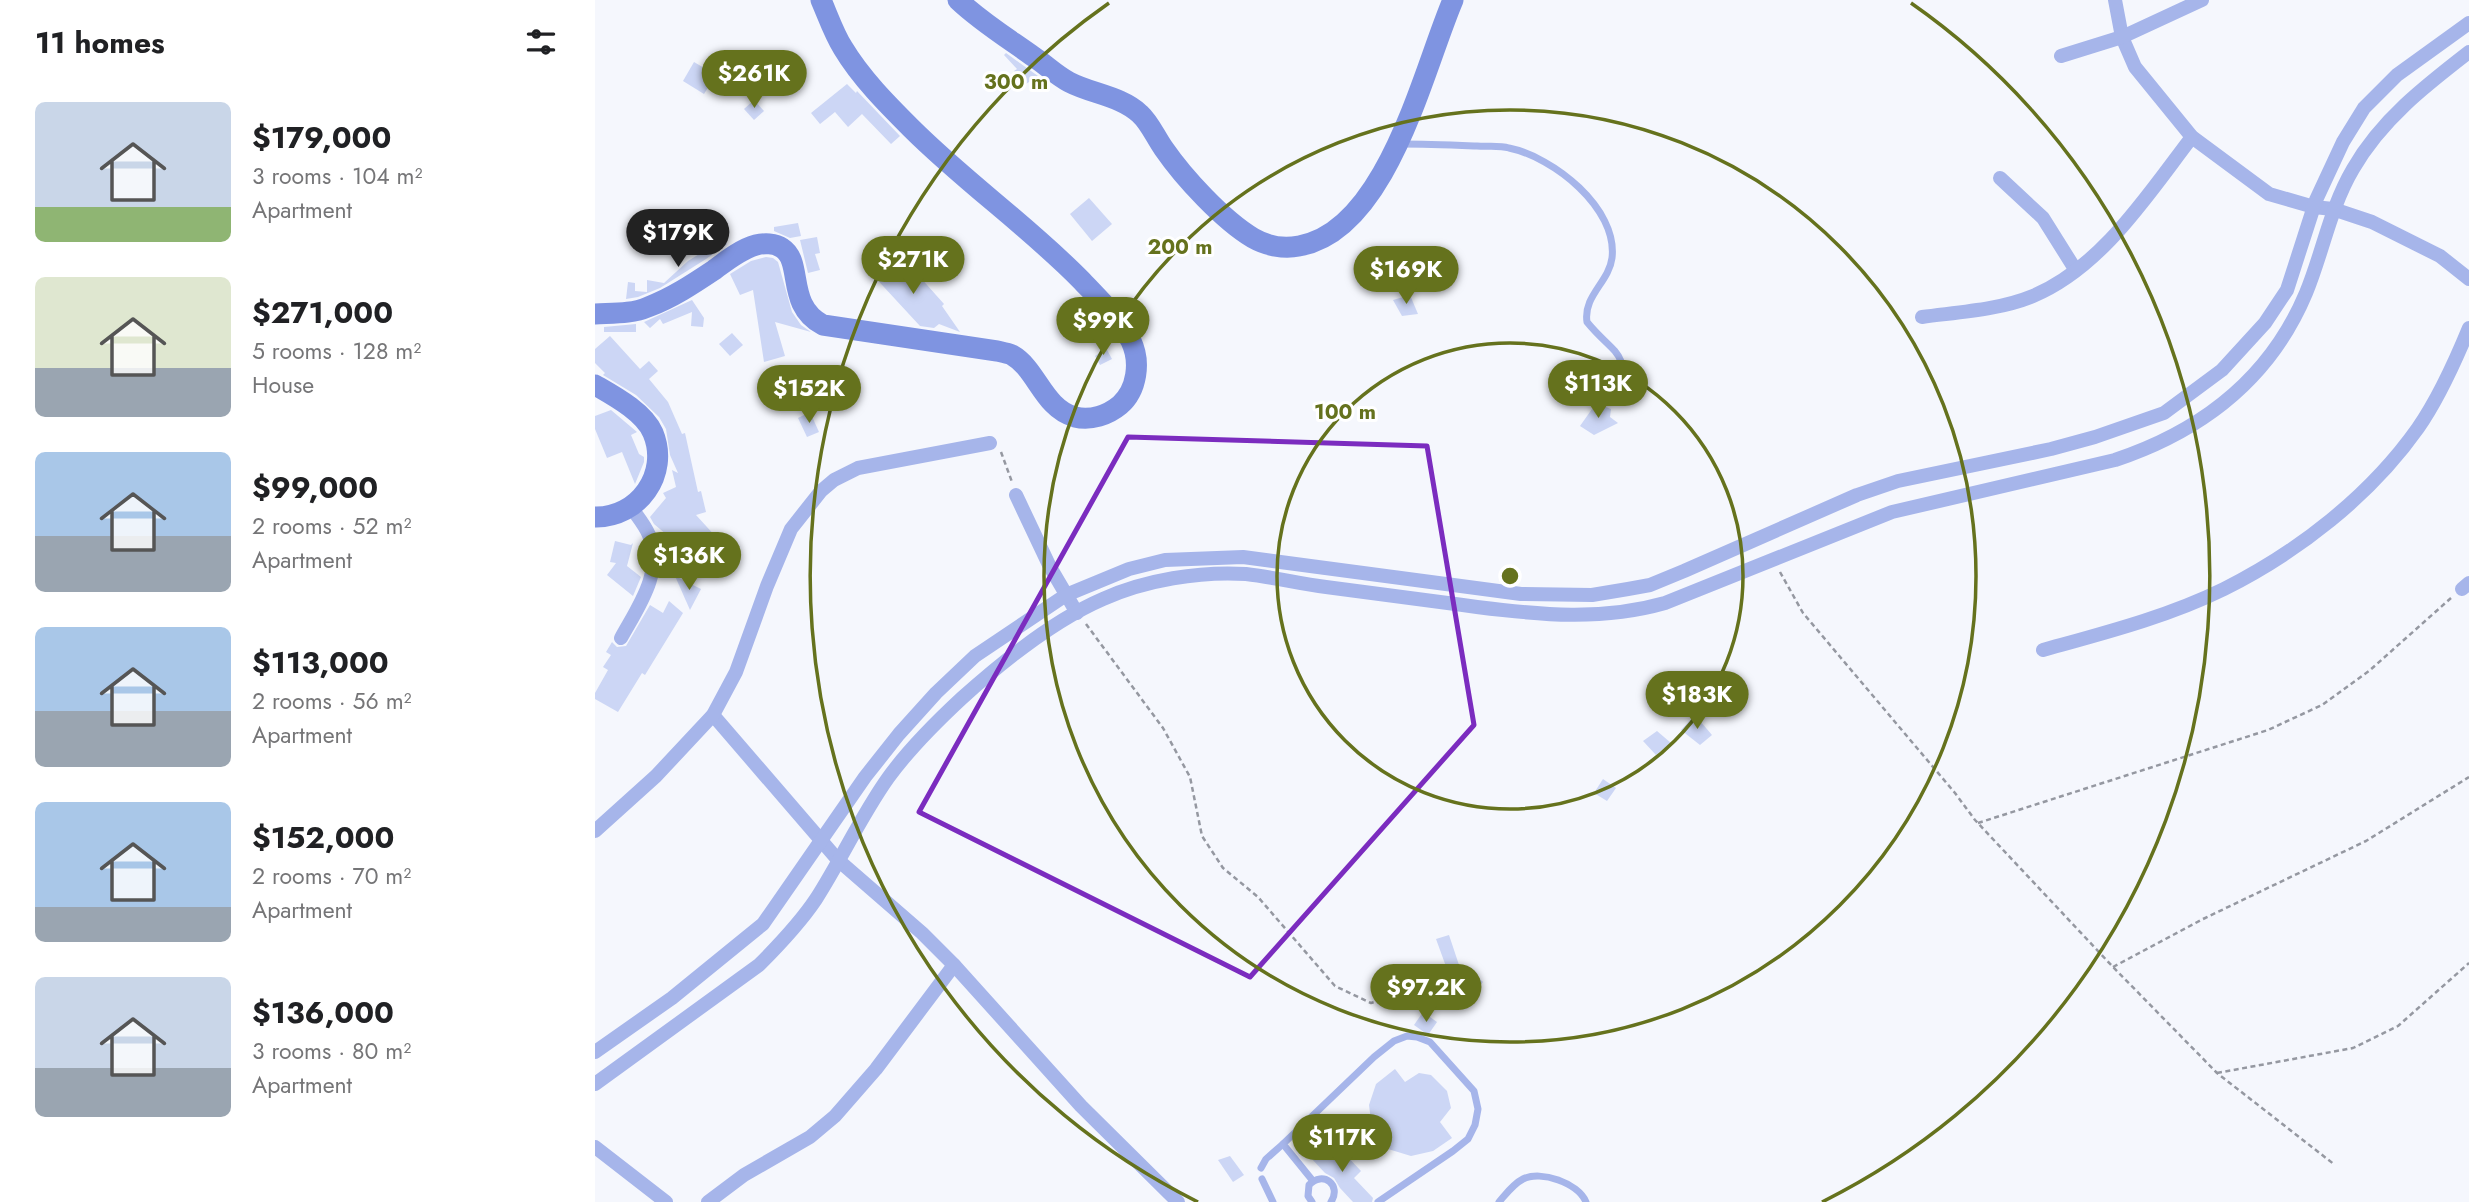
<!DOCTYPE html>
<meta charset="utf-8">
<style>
body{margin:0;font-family:Jost,sans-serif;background:#f2f2f2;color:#202124;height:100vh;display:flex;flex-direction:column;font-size:26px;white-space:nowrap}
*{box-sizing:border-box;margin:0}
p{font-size:23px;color:#757577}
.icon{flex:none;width:38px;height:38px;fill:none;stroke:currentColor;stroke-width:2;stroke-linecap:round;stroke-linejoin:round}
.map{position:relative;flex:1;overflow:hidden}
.sheet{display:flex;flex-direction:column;background:#fff;width:595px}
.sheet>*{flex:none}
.price{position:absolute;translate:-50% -60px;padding:0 16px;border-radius:24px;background:#65721d;color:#fff;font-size:23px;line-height:46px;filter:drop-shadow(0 2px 4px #0008)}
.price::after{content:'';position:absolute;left:50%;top:42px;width:21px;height:16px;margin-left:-10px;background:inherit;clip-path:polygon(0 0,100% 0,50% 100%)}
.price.active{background:#222;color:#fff}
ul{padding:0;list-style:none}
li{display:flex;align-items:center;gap:21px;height:175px;padding:0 35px}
li span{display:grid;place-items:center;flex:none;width:196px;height:140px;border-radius:10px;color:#555}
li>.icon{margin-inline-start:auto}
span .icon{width:84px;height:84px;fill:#fffc;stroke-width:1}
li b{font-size:30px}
h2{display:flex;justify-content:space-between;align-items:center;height:84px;padding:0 35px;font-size:30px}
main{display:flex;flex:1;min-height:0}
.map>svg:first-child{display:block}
.building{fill:#ccd6f5}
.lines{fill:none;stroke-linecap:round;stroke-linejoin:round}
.path{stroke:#9598a1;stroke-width:2.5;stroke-dasharray:5 3.5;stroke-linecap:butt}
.service{stroke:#a6b5ea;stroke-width:7}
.minor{stroke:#a6b5ea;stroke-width:14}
.secondary{stroke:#7f94e1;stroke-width:21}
.marked{fill:none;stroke:#7b2cbf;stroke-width:5;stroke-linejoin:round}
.ring{fill:none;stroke:#65721d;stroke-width:3.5}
.centre{fill:#65721d;stroke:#fff;stroke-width:3.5}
.ring-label{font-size:21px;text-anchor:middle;font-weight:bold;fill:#65721d;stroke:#fff;stroke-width:6;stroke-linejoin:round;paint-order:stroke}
</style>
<main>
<section class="sheet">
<h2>11 homes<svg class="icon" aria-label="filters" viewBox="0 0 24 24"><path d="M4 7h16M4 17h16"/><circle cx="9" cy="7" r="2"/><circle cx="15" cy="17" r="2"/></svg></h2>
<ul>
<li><span style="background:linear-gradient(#c9d6e8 75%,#8fb573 0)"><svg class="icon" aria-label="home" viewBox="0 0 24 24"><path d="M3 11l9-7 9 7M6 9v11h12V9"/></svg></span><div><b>$179,000</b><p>3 rooms · 104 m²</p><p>Apartment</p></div></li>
<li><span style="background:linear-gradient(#dfe7d0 65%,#9aa5b1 0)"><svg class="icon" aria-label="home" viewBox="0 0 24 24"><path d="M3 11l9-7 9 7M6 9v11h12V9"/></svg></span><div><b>$271,000</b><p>5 rooms · 128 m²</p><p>House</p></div></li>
<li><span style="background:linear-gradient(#a9c7e8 60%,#9aa5b1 0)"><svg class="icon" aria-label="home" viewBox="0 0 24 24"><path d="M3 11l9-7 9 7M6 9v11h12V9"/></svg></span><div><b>$99,000</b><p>2 rooms · 52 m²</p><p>Apartment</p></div></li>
<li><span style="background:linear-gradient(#a9c7e8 60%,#9aa5b1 0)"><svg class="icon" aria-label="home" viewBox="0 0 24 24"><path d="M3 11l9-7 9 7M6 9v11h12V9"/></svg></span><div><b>$113,000</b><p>2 rooms · 56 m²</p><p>Apartment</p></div></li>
<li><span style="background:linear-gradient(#a9c7e8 75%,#9aa5b1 0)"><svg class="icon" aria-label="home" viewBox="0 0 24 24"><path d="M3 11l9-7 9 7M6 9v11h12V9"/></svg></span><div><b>$152,000</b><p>2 rooms · 70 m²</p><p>Apartment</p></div></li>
<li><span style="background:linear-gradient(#c9d6e8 65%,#9aa5b1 0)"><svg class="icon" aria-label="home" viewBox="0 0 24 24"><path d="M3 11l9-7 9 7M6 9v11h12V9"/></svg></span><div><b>$136,000</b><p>3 rooms · 80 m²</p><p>Apartment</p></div></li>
</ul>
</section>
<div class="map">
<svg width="1874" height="1202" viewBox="0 0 1874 1202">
<rect width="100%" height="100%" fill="#f5f7fd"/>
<g class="building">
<polygon points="411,53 436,71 443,76 431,84 419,71 422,69 409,55"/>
<polygon points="99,62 121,75 109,94 88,81"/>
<polygon points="252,84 261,93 262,91 305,136 296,144 267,114 253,127 240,112 225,124 216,113"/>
<polygon points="159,100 169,111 159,120 149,109"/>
<polygon points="494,198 517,224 497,241 475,214"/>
<polygon points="203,223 206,236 195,238 179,231 179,227"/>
<polygon points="124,232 132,244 111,259 65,288 43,297 31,299 33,282 40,283 40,291 52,292 52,280 69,283 93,261 122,243 119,235"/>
<polygon points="222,237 225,253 220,254 225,270 213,273 205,240"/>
<polygon points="171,257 178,258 183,262 197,312 206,325 216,332 180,322 190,356 169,362 158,290 145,295 135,274 156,261"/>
<polygon points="289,257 309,273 313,269 321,279 324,276 349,304 347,306 365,332 344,324 339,328 325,326 276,273"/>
<polygon points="815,295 823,314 807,316 798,300"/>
<polygon points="97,300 109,318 108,327 96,326 97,312 68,324 65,319 55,328 49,322"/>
<polygon points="41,324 41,332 9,332 9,327"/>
<polygon points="137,333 148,345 135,356 124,344"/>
<polygon points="15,336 45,369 54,361 63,371 54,379 73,402 87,434 90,433 103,492 106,491 111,512 101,515 122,538 110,548 119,558 79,575 70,553 85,546 59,524 55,517 71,498 68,493 81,487 77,470 83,473 75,455 71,429 64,417 41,395 8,375 10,373 0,363 0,349"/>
<polygon points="511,348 517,359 505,365 500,356"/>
<polygon points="1006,405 1016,409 1015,417 1023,423 999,435 985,426 997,409"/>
<polygon points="16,410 42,432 36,435 44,454 49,457 49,462 40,484 27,452 12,458 0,429 0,416"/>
<polygon points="215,412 224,432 212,437 203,418"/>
<polygon points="20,541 36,545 38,543 32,566 46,577 38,596 12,575 21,563 15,562"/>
<polygon points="80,576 106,589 95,610"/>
<polygon points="74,601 88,613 50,675 47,673 23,712 0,699 0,693 13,670 8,667 16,655 11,652 17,642 22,647 31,646 55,605 68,613"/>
<polygon points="1100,715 1117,735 1105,745 1086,730"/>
<polygon points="1062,731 1076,743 1061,755 1048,741"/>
<polygon points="1008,779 1021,788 1012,801 999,793"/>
<polygon points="854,935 865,968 853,972 841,939"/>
<polygon points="877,972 888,982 876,996 864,986"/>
<polygon points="828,1012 842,1022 833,1035 819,1025"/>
<polygon points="800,1069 810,1082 824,1073 836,1075 852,1091 856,1108 845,1122 857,1138 838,1151 816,1156 793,1149 788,1152 771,1148 771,1133 777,1129 774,1105 781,1084"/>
<polygon points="729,1144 742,1158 748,1152 766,1171 759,1178 778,1198 777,1202 758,1202 745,1188 739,1178 730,1173 715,1157"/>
<polygon points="635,1156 649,1175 638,1182 623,1160"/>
</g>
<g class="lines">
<g class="path">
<polyline points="406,452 417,482"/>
<polyline points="1185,572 1208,613 1360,793 1380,820 1518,967 1622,1073 1740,1165"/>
<polyline points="491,624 568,728 595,777 607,836 628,868 663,897 740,986 776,1003 837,987 858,989 880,999"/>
<polyline points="1383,823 1673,730 1727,705 1774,671 1856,598"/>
<polyline points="1518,967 1608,919 1771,841 1874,777"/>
<polyline points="1622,1073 1758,1048 1803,1026 1874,963"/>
</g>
<g class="service">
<path d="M 806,144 C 831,144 856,145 882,146 C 892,147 904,145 914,148 C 958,157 1023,208 1017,258 C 1014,282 988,296 992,322 C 1019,355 1032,348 1028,396"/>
<polyline points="666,1168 671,1159 688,1144"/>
<polyline points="667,1179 678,1202"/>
<polyline points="718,1181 688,1144 779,1057 799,1041 812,1036 822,1037 835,1042 879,1091 883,1109 880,1125 873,1139 858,1151 783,1202"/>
<path d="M 717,1202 L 713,1196 L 714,1185 C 728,1170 747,1185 736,1202"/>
<path d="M 904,1202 C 911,1194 918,1184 928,1179 C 946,1170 983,1183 991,1202"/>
</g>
<g class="minor">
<polyline points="1520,0 1527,37 1540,67 1597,137 1674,194 1719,207 1738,209 1777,222 1845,256 1874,279"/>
<polyline points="1466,56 1527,37 1607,0"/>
<polyline points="1405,178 1448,218 1480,269"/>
<path d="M 1327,317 C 1364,312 1404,310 1438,296 C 1507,267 1553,194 1597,137"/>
<polyline points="421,495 455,567 482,613"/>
<polyline points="1867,589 1874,583"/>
<path d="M 26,638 C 43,607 69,572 54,535 C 50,525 42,516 36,507"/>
<path d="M 1448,650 C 1509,633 1572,617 1629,589 C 1703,552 1775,496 1823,428 C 1844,398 1860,362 1874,328"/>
<polyline points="118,715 243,860 327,933 359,965 486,1106 583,1202"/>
<polyline points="0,831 61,776 118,715 141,672 172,586 196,529 226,491 239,480 263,468 395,443"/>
<polyline points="0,1052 77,998 168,924 270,777 304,734 341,693 380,656 471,595 534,569 570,560 648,557 926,594 997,595 1033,589 1055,585 1089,571 1262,495 1303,481 1456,449 1500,437 1569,413 1627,370 1670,323 1692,290 1721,200 1748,142 1769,108 1802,75 1874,23"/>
<path d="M 0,1084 L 164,965 C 185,944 205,923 221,899 C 246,860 266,816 293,778 C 314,749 340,723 367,698 C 407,662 457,621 508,599 C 550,580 605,571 651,574 C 678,577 705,584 731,587 C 782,594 832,600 882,607 C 946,615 1007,621 1070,603 L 1297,512 L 1520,460 C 1607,431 1675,379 1711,293 C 1728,252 1735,208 1758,169 C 1786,120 1830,86 1874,52"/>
<polyline points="0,1147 71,1202"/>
<polyline points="113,1202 149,1175 215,1137 240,1116 281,1069 359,965"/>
</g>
<g class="secondary">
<path d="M 363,0 C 386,22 414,39 439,57 C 451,65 461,75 474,82 C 497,94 526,96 545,114 C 555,123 561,138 569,149 C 589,178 628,220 658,238 C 672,246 689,249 704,246 C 792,231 828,70 858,0"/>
<path d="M 0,314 C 18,313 37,314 53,307 C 77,298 98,284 119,270 C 131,261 146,249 161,245 C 169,243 180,243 187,248 C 209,262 190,305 228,325 L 402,351 C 406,352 412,353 417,355 C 442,369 448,408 480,417 C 496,421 513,415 525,405 C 542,390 546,362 536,341 C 525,319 503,298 486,280 C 433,226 370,182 316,128 C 292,104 266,78 248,48 C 239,34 233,16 226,0"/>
<path d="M 0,385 C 19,396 49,412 58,433 C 75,474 43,518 0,517"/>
</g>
</g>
<path class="marked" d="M 533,437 L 832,446 L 879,725 L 655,977 L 324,812 Z"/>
<g class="ring">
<circle cx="915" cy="576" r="233"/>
<circle cx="915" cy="576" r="466"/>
<path d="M603 1202A699 699 0 0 1 514 3M1316 3A699 699 0 0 1 1227 1202"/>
</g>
<circle cx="915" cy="576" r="10" class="centre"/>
<g class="ring-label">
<text x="421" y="89">300 m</text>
<text x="585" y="254">200 m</text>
<text x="750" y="419">100 m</text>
</g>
</svg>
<b class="price" style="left:159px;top:110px">$261K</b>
<b class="price active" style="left:83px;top:269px">$179K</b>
<b class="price" style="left:318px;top:296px">$271K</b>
<b class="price" style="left:811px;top:306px">$169K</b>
<b class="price" style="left:508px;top:357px">$99K</b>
<b class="price" style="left:1003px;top:420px">$113K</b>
<b class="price" style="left:214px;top:425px">$152K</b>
<b class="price" style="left:94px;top:592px">$136K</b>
<b class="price" style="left:1102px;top:731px">$183K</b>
<b class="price" style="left:831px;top:1024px">$97.2K</b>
<b class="price" style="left:747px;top:1174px">$117K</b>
</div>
</main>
